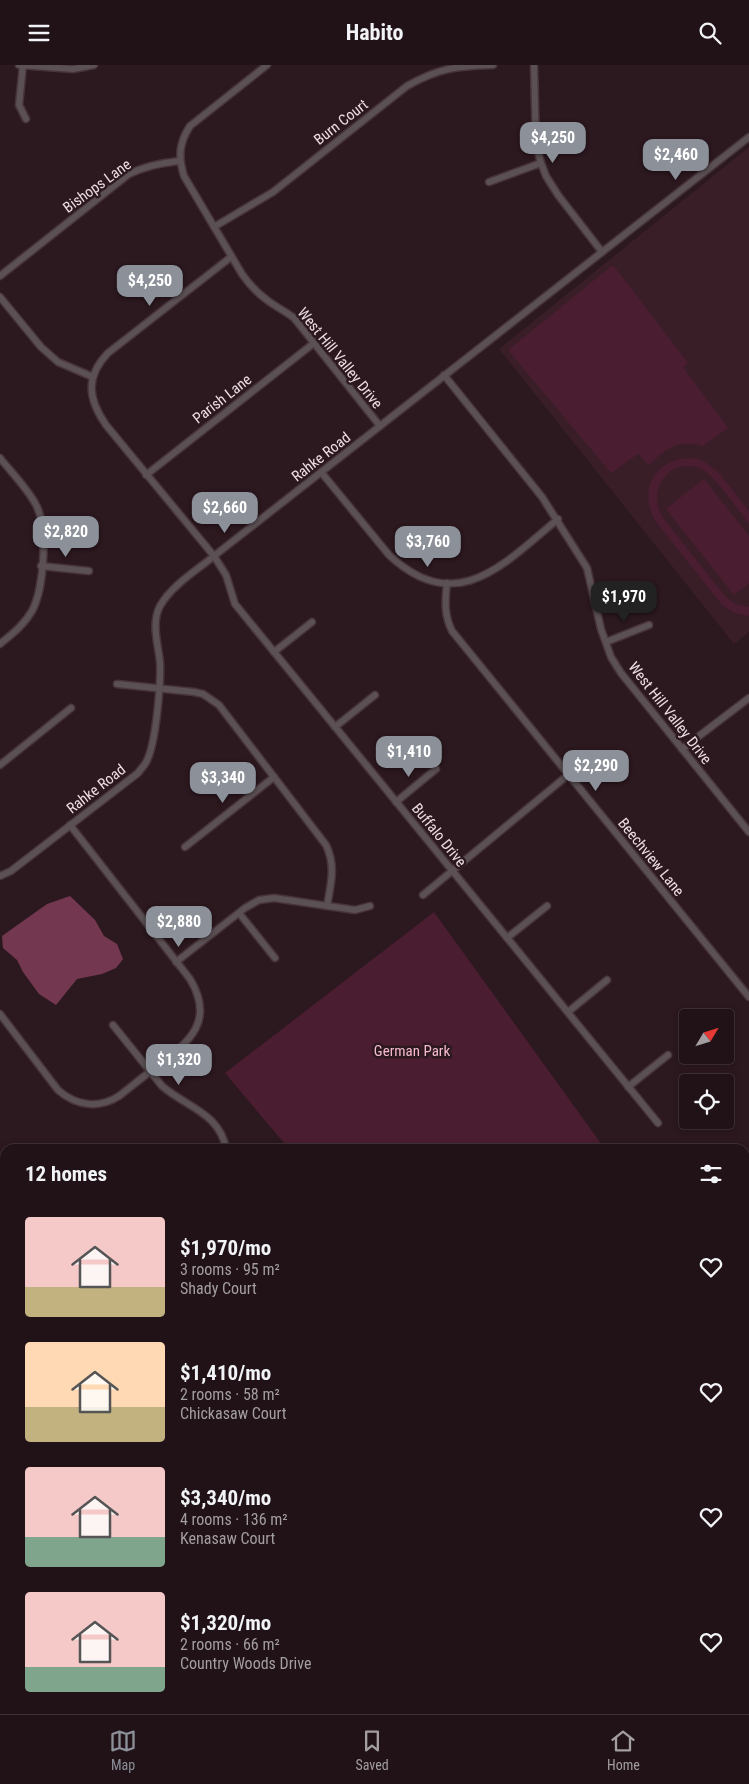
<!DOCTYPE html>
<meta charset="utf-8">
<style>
body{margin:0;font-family:"Roboto Condensed",sans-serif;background:#2d2024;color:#f1f3f6;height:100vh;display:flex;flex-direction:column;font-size:19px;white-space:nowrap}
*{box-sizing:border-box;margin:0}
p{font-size:16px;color:#a29ea1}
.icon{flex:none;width:28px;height:28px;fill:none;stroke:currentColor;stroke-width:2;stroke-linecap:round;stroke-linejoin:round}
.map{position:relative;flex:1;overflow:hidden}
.drawer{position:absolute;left:0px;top:1079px;width:750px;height:571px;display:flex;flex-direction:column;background:#211217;border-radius:15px 15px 0 0;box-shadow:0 2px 8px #0003,0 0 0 1px #3e3236}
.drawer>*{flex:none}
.needle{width:32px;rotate:52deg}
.controls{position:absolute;left:679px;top:944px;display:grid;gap:10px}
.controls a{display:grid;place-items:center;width:55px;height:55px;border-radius:5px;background:#211217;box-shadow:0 2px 8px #0003,0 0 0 1px #3e3236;font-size:25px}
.price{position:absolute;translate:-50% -42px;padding:0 11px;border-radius:10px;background:#8c9099;color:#fff;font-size:16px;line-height:32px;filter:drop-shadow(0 1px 2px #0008)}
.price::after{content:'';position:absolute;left:50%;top:30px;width:15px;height:11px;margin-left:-8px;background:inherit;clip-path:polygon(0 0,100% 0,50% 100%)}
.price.current{background:#222;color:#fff}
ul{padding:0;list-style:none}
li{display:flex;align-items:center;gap:15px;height:125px;padding:0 25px}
li span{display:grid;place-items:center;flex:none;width:140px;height:100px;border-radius:5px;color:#555}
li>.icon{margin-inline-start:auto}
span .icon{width:60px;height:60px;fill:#fffc;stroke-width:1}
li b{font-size:21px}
h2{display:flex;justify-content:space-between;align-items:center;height:60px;padding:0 25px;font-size:21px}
header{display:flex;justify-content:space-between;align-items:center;height:65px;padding:0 25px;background:#211217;font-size:22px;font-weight:700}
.dock{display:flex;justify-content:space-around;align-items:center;height:70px;border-top:1px solid #3e3236;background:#211217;font-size:14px;color:#a29ea1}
.dock a{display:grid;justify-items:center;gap:2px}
.dock .current{color:#8c9099}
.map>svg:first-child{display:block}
.built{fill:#391e28}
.green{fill:#4a1d30}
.water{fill:#73374f}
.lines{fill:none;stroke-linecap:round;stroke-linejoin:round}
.stream{stroke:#73374f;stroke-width:2}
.street-casing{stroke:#47343a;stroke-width:9}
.primary-casing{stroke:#47343a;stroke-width:12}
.street{stroke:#5b5054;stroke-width:6}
.primary{stroke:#988189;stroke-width:10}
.labels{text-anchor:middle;stroke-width:5;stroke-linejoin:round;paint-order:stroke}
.street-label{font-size:15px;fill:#ecdde1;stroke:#2c181f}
.park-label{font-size:15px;fill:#f4bace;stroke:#2c181f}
</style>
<header><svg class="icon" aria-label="menu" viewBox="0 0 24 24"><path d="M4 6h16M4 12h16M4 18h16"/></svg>Habito<svg class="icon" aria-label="search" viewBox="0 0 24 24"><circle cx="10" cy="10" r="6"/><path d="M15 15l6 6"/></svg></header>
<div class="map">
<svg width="749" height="1649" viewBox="0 0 749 1649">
<rect width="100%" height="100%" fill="#2c181f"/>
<polygon class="built" points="749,82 749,567 734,579 499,284"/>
<g class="green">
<path d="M 613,200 L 688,298 L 683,302 L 728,363 L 703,381 C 678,374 667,383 649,400 L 638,389 L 611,408 L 508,285 Z"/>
<path d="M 689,393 L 702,395 L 719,408 L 749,446 L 749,459 C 739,446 717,414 705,406 C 674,387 644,423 663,453 L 724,530 L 735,539 L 749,542 L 749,551 L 735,548 L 723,541 L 657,458 C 637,428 653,395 689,393 Z"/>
<polygon points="704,414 749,471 749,518 734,530 666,444"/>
<polygon points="434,847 605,1084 289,1084 225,1008"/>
<polygon points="0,1119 5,1120 5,1200 0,1198"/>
<polygon points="5,1207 5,1251 0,1248 0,1214"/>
</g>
<polygon class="water" points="70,831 95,855 104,871 117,879 123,894 116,903 102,909 77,914 56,940 39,929 23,907 17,895 3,883 2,871 47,839"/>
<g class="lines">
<g class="stream">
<polyline points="0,1127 5,1129"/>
<polyline points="745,1158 749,1156"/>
</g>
<defs>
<g id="street">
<polyline points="19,0 73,4 94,0"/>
<polyline points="23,0 19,40 26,54"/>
<path d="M 267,0 L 190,61 C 179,78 178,92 184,111 L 242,209 C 249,219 257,228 267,235 C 276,242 285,246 294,253 L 380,361"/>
<polyline points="534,0 536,80 541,98 546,111 558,130 602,187"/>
<polyline points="489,117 541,98"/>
<path d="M 214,162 L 273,127 L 407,21 C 439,3 457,1 493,0"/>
<path d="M 231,192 L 108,288 C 85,312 88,334 106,360 L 214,491 L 226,510 L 235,539 L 658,1058"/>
<path d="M 0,211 L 129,109 C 145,101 161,98 179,96"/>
<polyline points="0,232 41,282 58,297 93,312"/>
<polyline points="444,310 542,432 587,503 601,564 611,592 621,608 749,767"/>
<path d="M 0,393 C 12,408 26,422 35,438 C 49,461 44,524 32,546 C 24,560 12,569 0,579"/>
<path d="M 321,407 L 389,490 C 456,553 504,499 558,454"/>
<polyline points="146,410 314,278"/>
<polyline points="41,501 89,506"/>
<path d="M 447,518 C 445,536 444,550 452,566 L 749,932"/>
<polyline points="606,577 649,560"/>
<polyline points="274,587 312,557"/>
<path d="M 117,619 L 194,627 L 203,629 L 219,640 L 326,780 C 336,801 331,818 327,841"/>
<polyline points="335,662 375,630"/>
<polyline points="682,684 749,633"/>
<polyline points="0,700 71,643"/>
<polyline points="396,737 436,704"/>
<polyline points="185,782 274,712"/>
<path d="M 0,811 L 11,806 L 138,708 C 140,705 143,702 145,699 C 156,683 161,617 160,597 C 158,579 151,558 160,541 C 172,520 196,506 214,491 L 749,72"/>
<polyline points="423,830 568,710"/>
<polyline points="239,848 275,893"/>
<polyline points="507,873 547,841"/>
<polyline points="176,897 245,843 259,835 274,833 355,845 370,841"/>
<polyline points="568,947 607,915"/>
<path d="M 0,949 L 58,1025 C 76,1041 99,1044 119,1031 C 132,1021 145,1010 159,1000 C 190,976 215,956 190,914 L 70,760"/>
<path d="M 113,960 L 162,1021 C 186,1042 220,1048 226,1084"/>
<polyline points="628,1022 668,990"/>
<polyline points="0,1255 5,1259"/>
<polyline points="745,1314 749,1319"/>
<polyline points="1,1368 5,1365"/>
<polyline points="745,1468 749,1473"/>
<polyline points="0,1519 5,1515"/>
<polyline points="394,1645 397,1649"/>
<polyline points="554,1645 557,1649"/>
<polyline points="739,1645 742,1649"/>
</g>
<g id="primary">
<polyline points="745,1112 749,1109"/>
<polyline points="0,1577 5,1584"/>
<polyline points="0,1598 5,1604"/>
<polyline points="39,1645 42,1649"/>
<polyline points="55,1649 60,1645"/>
<polyline points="71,1649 76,1645"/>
</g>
</defs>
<use href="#street" class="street-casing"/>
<use href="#primary" class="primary-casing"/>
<use href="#street" class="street"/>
<use href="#primary" class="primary"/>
</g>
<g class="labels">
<g class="street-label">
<text transform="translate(341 57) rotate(-38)" y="5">Burn Court</text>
<text transform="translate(97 121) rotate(-36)" y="5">Bishops Lane</text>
<text transform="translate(340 293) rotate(51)" y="5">West Hill Valley Drive</text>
<text transform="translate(222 334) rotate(-38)" y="5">Parish Lane</text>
<text transform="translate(321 392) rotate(-38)" y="5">Rahke Road</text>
<text transform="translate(670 648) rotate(52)" y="5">West Hill Valley Drive</text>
<text transform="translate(96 724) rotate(-38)" y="5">Rahke Road</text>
<text transform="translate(439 770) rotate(51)" y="5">Buffalo Drive</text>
<text transform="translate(651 792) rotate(51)" y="5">Beechview Lane</text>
</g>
<g class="park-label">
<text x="412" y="991">German Park</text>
</g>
</g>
</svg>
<div class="controls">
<a><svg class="needle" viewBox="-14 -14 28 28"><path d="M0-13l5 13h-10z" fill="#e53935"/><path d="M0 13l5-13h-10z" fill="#a29ea1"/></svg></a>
<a><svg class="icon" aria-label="locate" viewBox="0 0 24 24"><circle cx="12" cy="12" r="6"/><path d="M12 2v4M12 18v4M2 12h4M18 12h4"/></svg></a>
</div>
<b class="price" style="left:553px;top:99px">$4,250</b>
<b class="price" style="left:676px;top:116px">$2,460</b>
<b class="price" style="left:150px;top:242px">$4,250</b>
<b class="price" style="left:225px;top:469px">$2,660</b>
<b class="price" style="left:66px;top:493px">$2,820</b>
<b class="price" style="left:428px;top:503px">$3,760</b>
<b class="price current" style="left:624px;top:558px">$1,970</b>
<b class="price" style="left:409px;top:713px">$1,410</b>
<b class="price" style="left:596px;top:727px">$2,290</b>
<b class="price" style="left:223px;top:739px">$3,340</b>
<b class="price" style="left:179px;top:883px">$2,880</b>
<b class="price" style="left:179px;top:1021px">$1,320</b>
<section class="drawer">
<h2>12 homes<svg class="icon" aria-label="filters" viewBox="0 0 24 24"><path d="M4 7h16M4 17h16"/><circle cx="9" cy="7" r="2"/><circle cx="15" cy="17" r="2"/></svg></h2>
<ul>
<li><span style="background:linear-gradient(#f6c9c9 70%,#c2b280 0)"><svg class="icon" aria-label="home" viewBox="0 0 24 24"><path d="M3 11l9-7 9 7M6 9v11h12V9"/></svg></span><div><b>$1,970/mo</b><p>3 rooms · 95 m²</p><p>Shady Court</p></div><svg class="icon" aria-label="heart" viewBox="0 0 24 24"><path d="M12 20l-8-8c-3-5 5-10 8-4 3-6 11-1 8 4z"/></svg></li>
<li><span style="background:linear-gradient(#ffd9b3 65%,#c2b280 0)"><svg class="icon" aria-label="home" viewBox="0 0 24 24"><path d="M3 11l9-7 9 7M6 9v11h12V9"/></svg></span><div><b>$1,410/mo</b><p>2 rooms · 58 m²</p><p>Chickasaw Court</p></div><svg class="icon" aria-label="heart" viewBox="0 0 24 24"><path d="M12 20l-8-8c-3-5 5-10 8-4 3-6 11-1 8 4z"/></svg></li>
<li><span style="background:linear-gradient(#f6c9c9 70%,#7fa58c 0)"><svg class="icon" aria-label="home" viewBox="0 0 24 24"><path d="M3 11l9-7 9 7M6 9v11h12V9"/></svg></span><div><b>$3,340/mo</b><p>4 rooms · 136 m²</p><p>Kenasaw Court</p></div><svg class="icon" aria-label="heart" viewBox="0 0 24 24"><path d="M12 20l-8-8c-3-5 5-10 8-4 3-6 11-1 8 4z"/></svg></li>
<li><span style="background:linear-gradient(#f6c9c9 75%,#7fa58c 0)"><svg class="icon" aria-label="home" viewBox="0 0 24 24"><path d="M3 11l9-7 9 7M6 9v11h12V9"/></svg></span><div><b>$1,320/mo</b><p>2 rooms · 66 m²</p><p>Country Woods Drive</p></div><svg class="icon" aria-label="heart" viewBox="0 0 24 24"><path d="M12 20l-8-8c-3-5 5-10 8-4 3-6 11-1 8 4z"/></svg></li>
</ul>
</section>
</div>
<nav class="dock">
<a class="current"><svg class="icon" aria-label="map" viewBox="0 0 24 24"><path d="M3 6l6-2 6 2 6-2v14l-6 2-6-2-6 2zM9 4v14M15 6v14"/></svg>Map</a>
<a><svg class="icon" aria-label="saved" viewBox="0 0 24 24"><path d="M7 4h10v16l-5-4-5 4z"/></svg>Saved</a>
<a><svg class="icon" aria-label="home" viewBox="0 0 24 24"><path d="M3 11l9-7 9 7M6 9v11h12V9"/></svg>Home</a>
</nav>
